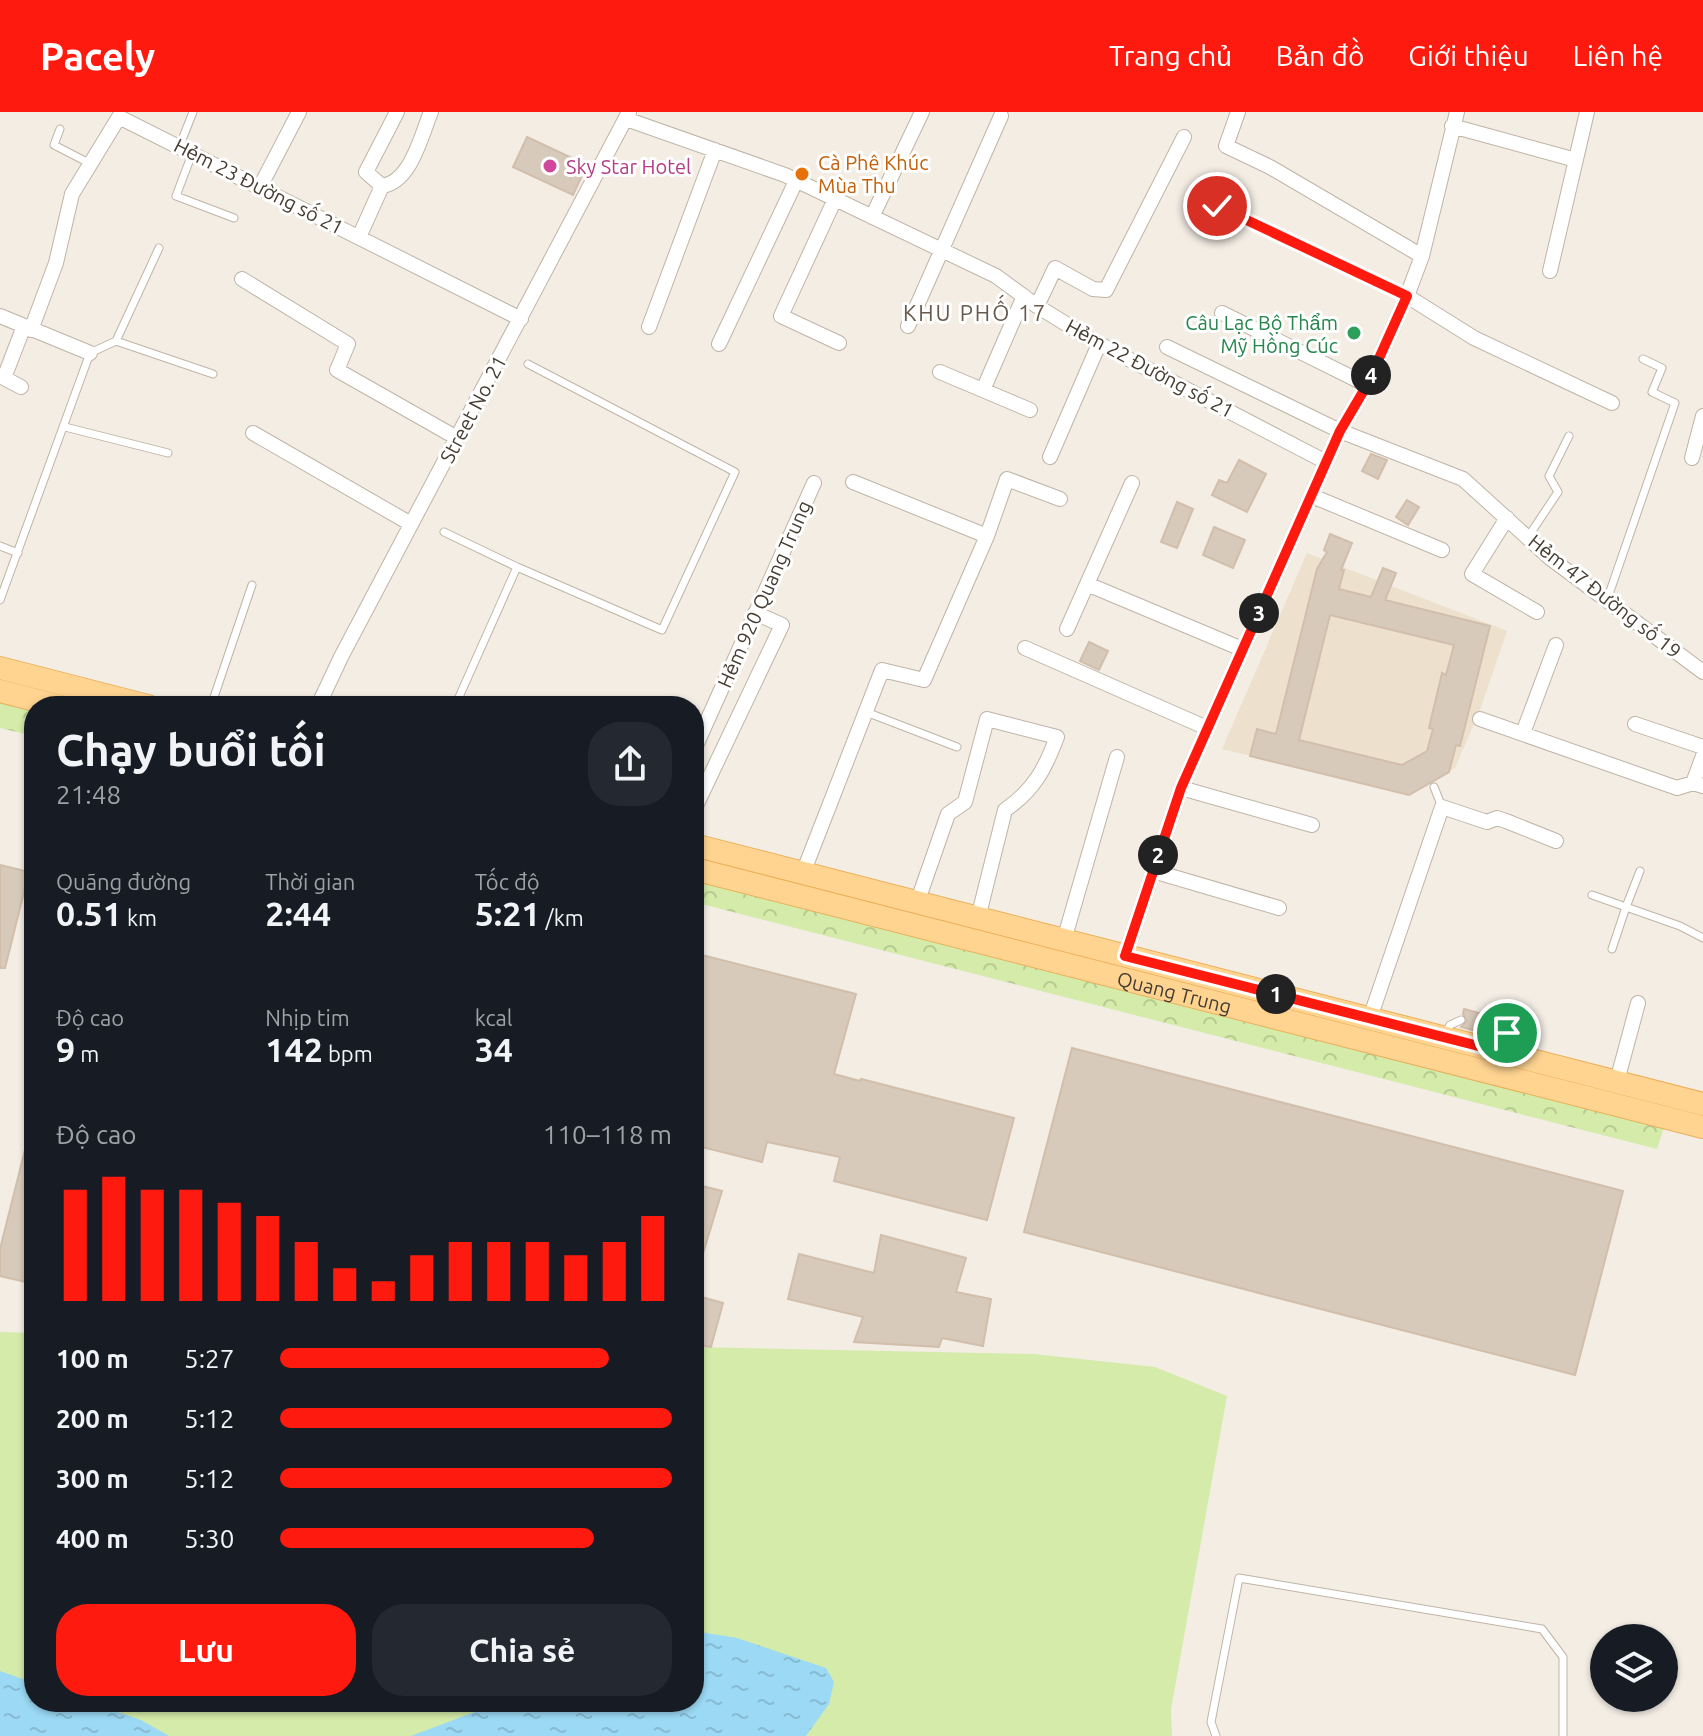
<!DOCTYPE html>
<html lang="vi">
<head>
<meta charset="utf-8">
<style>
  :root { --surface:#171b24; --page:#242831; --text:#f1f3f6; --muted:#9ea1a6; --accent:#ff1a0f }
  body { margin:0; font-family:Ubuntu,sans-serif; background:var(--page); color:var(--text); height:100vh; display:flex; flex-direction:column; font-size:30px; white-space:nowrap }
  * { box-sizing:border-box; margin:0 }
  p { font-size:26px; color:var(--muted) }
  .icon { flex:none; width:44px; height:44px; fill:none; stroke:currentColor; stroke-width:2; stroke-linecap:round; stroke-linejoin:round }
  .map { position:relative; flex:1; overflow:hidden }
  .details { position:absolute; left:24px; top:584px; width:680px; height:1016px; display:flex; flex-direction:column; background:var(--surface); border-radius:32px; box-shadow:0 2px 6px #0004 }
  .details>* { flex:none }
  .buttons { position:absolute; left:1590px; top:1512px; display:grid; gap:16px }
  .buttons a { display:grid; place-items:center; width:88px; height:88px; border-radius:50%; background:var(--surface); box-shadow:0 2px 6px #0004; font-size:40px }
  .pin { position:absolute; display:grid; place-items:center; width:68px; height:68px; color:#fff; margin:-34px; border:4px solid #fff; border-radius:50%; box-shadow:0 2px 8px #0007 }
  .km { position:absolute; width:40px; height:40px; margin:-20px; border-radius:50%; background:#222; color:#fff; font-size:22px; line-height:40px; text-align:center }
  .round { display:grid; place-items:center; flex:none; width:84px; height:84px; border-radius:32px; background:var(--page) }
  .summary { display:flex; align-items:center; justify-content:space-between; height:136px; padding:0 32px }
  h1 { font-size:44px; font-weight:700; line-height:60px }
  .figures { display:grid; grid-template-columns:repeat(3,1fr); gap:12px; height:136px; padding:8px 32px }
  .figures div { display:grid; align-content:center }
  .figures b { font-size:34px; font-weight:700 }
  .figures small { font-size:22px; font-weight:400 }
  .figures p { font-size:22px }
  .chart { height:224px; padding:16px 32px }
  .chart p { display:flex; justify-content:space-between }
  .chart svg { width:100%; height:144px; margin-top:8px; stroke:var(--accent); stroke-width:6 }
  .cta { display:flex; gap:16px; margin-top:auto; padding:16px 32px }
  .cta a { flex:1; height:92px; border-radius:32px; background:var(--accent); color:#fff; font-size:32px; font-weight:700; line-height:92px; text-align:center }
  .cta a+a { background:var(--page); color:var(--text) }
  ul { padding:0 32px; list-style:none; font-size:26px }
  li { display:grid; grid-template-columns:128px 96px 1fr; align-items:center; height:60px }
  li i { height:20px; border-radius:10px; background:var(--accent) }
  header { display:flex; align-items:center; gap:48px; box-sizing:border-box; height:112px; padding:0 40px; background:var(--accent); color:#fff }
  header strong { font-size:38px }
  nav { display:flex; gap:44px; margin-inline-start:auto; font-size:28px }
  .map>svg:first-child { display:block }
  .education { fill:#ede1cd }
  .green { fill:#d4eba9 }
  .park { fill:url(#park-crowns) }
  .water { fill:url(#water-ripples) }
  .building { fill:#d8cabb; stroke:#d1beab; stroke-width:2; fill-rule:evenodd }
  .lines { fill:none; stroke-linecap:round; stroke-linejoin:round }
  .lane-casing { stroke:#bfb4a6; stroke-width:9 }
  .street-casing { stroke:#bfb4a6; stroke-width:16 }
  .primary-casing { stroke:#ebb05a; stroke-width:24 }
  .lane { stroke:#fff; stroke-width:7 }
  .street { stroke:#fff; stroke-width:14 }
  .primary { stroke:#ffd491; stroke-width:22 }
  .route-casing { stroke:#fff; stroke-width:16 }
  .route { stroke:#ff1a0f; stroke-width:10 }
  .hotel-dot { fill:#d1479c; stroke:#fff; stroke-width:3 }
  .food-dot { fill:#e8710a; stroke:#fff; stroke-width:3 }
  .leisure-dot { fill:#2e9e5b; stroke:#fff; stroke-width:3 }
  .labels { text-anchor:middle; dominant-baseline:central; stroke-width:6; stroke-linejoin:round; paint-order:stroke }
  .food-label { font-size:20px; fill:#c56008; stroke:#fff; text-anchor:start }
  .hotel-label { font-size:20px; fill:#b23c85; stroke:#fff; text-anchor:start }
  .street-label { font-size:20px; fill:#463d33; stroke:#fff }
  .leisure-label { font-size:20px; fill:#27864d; stroke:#fff; text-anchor:end }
  .neighbourhood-label { font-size:22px; letter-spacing:2px; fill:#69594a; stroke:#fff }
</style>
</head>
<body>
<header>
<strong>Pacely</strong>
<nav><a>Trang chủ</a><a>Bản đồ</a><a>Giới thiệu</a><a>Liên hệ</a></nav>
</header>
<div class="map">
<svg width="1703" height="1624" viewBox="0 0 1703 1624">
  <defs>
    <pattern id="park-crowns" width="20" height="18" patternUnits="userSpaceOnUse" patternTransform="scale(2)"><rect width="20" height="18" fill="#d4eba9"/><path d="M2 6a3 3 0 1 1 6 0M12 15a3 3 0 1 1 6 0" fill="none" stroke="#b7ca92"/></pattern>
    <pattern id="water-ripples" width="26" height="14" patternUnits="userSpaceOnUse" patternTransform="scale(2)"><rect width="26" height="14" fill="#9bd9f5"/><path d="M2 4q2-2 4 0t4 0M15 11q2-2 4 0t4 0" fill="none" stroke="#87bbd2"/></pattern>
  </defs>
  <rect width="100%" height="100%" fill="#f3ede4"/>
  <path class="education" d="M1307 441 1507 519 1480 598 1455 656 1409 683 1222 637Z"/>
  <path class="green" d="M0 1220 34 1221V1590H694V1235L1034 1242 1155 1255 1227 1284 1171 1597 1172 1624H0Z"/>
  <path class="park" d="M0 590 34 599V624L0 616Z
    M694 767 1664 1015 1657 1037 694 790Z"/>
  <path class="water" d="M694 1519 737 1526 826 1556 834 1570 829 1592 806 1624H411L501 1590H694Z
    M0 1559 34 1571V1590H89L141 1608 169 1624H0Z"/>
  <path class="building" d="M527 25 587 53 573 83 513 55Z
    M1371 342 1387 348 1378 367 1362 359Z
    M1239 348 1266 362 1247 400 1212 383 1219 368 1227 371Z
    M1407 388 1419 395 1408 413 1396 405Z
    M1177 390 1193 397 1177 436 1161 430Z
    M1214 415 1245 428 1233 456 1203 443Z
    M1330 422 1352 431 1341 458H1344L1339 477 1371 485 1383 456 1396 461 1385 488 1490 514 1460 634 1456 633 1449 660 1409 683 1250 644 1257 617 1276 622 1317 457 1327 440 1324 438ZM1330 503 1454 533 1446 563 1442 561 1429 616 1433 617 1427 639 1402 653 1299 628Z
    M1089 530 1108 539 1099 558 1080 549Z
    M0 753 29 760 5 856H0Z
    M694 841 856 882 834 962 860 969 861 967 1014 1006 987 1108 834 1069 840 1045 767 1030 762 1050 694 1033Z
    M1464 897 1505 908 1504 912 1498 913 1496 917 1500 925 1461 915 1467 909 1463 902Z
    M1072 936 1623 1079 1575 1263 1024 1120Z
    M29 1022H34V1172L0 1164V1137Z
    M694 1072 722 1079 697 1161 694 1160Z
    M881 1123 966 1146 956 1180 991 1187 983 1234 942 1226 939 1235 854 1230 863 1205 788 1187 799 1142 874 1161Z
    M694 1183 723 1191 711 1235 694 1232Z"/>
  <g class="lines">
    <defs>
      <path id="lane" d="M60 17 54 33 89 51
        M180 33 193 0
        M192 42 176 84 234 106
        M1217 94 1407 183
        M116 229 213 262
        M65 315 168 341
        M444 420 517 455 662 518 735 360 528 252
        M1528 425 1558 380 1549 364 1569 324
        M0 434 18 441
        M0 488 90 241 116 229 159 136
        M1607 488 1675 291 1652 280 1662 256 1643 247
        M211 594 252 473
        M455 594 517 455
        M866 600 957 635
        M1434 675 1442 695
        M1592 783 1626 795 1640 759
        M1612 837 1626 795 1680 814 1703 826
        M1502 918 1507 921 1510 940
        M1445 922 1450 913 1461 908
        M1216 1624 1211 1610 1239 1466 1542 1517 1563 1545V1624"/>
      <path id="street" d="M1238 0 1226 34 1270 55 1422 144
        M626 7 785 63 996 164 1037 194 1092 228 1326 350
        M1452 14 1576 48
        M382 74 366 60 397 0
        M260 75 299 0
        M835 87 781 204 839 231
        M872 105 922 0
        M359 125 382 74C411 70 421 24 431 0
        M1550 159 1587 0
        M242 167 348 232 337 258 457 326
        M1407 184 1474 226 1612 291
        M1037 194 1055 156 1093 177 1106 178 1184 25
        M1222 201 1367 273
        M0 204 90 241
        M908 214 1001 4
        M649 215 715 38
        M31 218 56 151 72 82 119 5 521 207
        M719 232 796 69
        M1167 235 1340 319 1463 367 1550 446 1703 560
        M940 260 1030 298
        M21 275 4 266 24 214
        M983 278 1024 184
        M253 321 411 412
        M1050 345 1099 232
        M1692 346 1703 304
        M853 370 987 424
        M1312 384 1442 438
        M1507 406 1472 462 1537 500
        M1087 472 1242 537
        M1067 517 1132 371
        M1025 536 1207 616
        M318 594 341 545 629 0
        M1480 607 1677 676 1693 671 1703 674
        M1635 612 1703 635
        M1523 621 1556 533
        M694 638 814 371
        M1693 671 1703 644
        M1181 676 1312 713
        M694 698 782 513 755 501
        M1153 759 1279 796
        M803 761 882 558 924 568 987 424 1007 367 1060 387
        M917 791 948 702 965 690 987 607 1057 625C1045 657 1034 678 1005 698L978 806
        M1064 828 1117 645
        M1125 844 1181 676 1340 319 1367 273 1407 184 1422 144 1457 0
        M1370 906 1442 695 1487 710 1497 706 1506 709 1556 729
        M1617 969 1638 891"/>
      <g id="primary">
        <path d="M0 556 148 594"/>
        <path d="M0 579 58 594"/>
        <path d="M694 733 1703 992"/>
        <path id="s1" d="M694 757 1703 1015"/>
      </g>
    </defs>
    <use href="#lane" class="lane-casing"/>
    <use href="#street" class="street-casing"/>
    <use href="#primary" class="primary-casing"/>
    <use href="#lane" class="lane"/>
    <use href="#street" class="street"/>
    <use href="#primary" class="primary"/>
  </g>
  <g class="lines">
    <defs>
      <path id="route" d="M1217 94 1407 184 1367 273 1340 319 1181 676 1125 844 1510 942 1507 921"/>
    </defs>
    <use href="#route" class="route-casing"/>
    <use href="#route" class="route"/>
  </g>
  <circle class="hotel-dot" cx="550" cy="54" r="8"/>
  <circle class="food-dot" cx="802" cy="62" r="8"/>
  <circle class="leisure-dot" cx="1354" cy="221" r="8"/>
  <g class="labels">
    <g class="food-label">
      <text x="818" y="50">Cà Phê Khúc<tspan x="818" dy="23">Mùa Thu</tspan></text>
    </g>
    <g class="hotel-label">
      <text x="566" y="54">Sky Star Hotel</text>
    </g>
    <g class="street-label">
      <text transform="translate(259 74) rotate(27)">Hẻm 23 Đường số 21</text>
      <text transform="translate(1150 256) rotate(28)">Hẻm 22 Đường số 21</text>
      <text transform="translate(473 297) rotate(-62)">Street No. 21</text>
      <text transform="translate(764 482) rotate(-66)">Hẻm 920 Quang Trung</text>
      <text transform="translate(1605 484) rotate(38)">Hẻm 47 Đường số 19</text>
      <text stroke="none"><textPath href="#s1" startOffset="496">Quang Trung</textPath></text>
    </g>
    <g class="leisure-label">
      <text x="1338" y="210">Câu Lạc Bộ Thẩm<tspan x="1338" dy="23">Mỹ Hồng Cúc</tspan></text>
    </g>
    <g class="neighbourhood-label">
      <text x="975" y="200">KHU PHỐ 17</text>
    </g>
  </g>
</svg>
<div class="buttons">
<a><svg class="icon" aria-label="layers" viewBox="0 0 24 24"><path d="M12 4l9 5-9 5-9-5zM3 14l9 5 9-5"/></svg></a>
</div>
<div class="pin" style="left:1507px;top:921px;background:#1e9e55"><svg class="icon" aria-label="arrive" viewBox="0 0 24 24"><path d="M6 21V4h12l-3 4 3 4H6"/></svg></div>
<div class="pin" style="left:1217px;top:94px;background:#d93025"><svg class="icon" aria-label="check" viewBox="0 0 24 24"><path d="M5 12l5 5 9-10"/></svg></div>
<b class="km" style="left:1276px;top:882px">1</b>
<b class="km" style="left:1158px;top:743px">2</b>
<b class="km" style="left:1259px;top:501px">3</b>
<b class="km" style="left:1371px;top:263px">4</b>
<section class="details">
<div class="summary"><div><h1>Chạy buổi tối</h1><p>21:48</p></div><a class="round"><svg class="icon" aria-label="share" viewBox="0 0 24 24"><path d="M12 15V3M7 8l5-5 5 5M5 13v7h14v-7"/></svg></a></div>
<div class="figures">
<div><p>Quãng đường</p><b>0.51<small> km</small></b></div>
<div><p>Thời gian</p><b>2:44</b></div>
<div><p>Tốc độ</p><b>5:21<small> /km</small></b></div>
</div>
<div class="figures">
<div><p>Độ cao</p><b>9<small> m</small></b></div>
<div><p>Nhịp tim</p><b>142<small> bpm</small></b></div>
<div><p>kcal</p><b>34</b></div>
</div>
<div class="chart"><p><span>Độ cao</span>110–118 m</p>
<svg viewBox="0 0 160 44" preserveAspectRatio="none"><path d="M5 44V10M15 44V6M25 44V10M35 44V10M45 44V14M55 44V18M65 44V26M75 44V34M85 44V38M95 44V30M105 44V26M115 44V26M125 44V26M135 44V30M145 44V26M155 44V18"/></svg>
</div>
<ul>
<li><b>100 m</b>5:27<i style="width:84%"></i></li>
<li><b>200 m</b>5:12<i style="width:100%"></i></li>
<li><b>300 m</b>5:12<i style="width:100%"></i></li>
<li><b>400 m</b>5:30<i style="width:80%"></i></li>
</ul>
<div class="cta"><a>Lưu</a><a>Chia sẻ</a></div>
</section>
</div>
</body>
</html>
